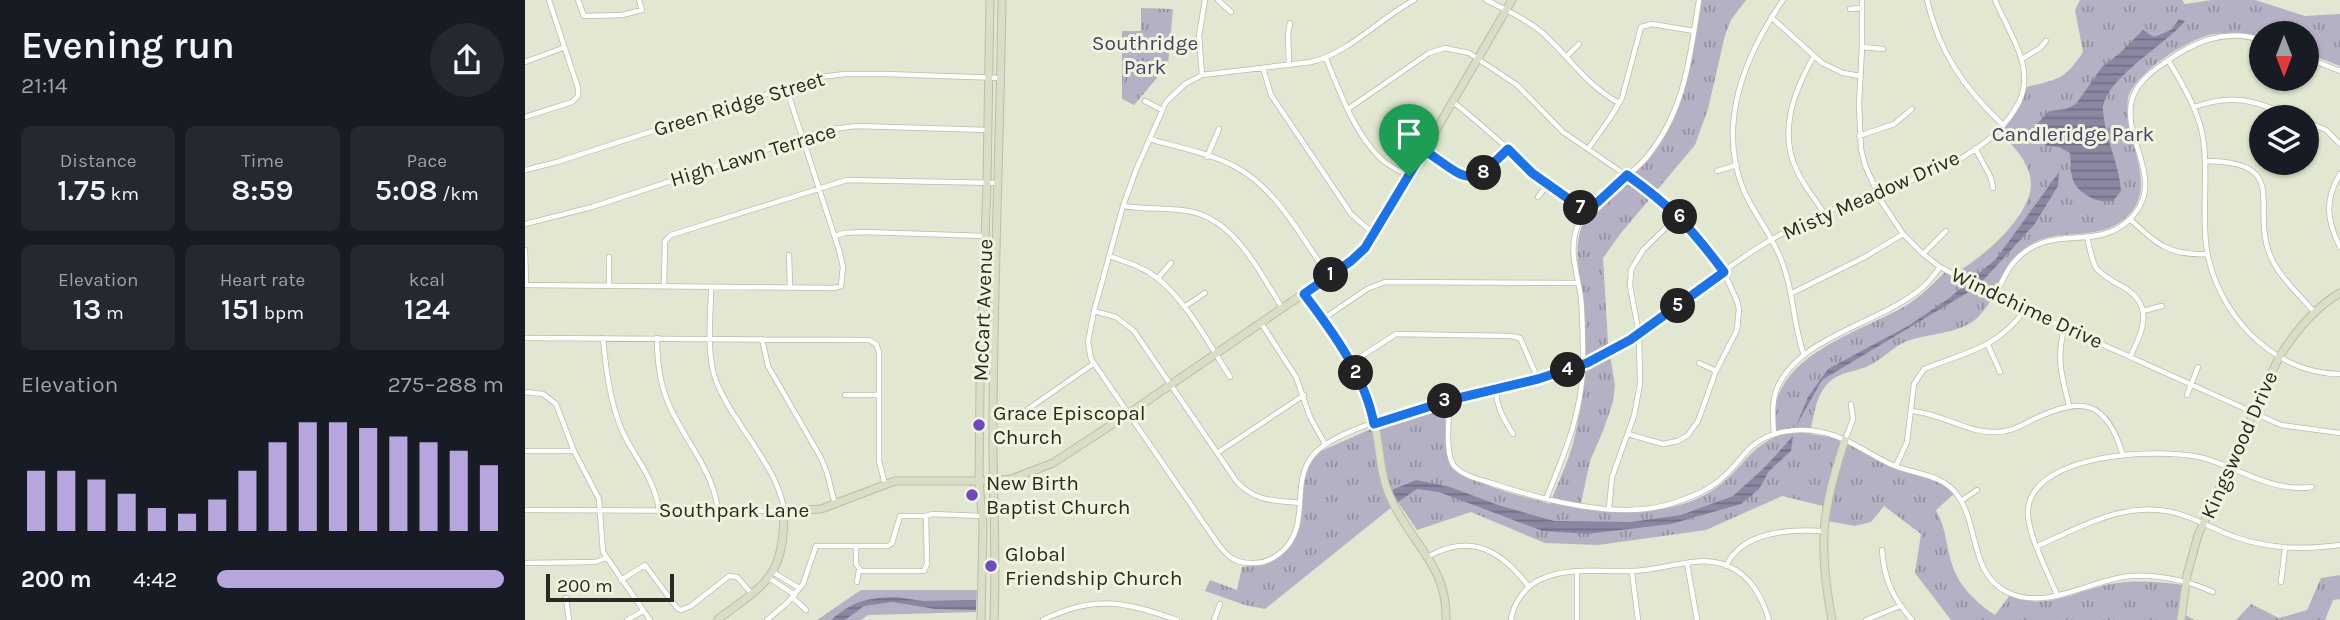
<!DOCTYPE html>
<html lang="en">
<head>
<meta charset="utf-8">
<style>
  :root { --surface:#171b24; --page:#242831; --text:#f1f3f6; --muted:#9ea1a6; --accent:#b7a6de }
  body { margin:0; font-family:Karla,sans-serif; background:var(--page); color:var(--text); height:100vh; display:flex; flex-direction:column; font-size:26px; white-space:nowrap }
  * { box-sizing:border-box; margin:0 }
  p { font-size:23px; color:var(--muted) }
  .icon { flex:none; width:38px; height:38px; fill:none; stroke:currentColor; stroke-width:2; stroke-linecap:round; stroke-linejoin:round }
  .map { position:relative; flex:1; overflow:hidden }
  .drawer { display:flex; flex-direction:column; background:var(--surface); width:525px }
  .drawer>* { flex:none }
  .needle { width:46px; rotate:180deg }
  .tools { position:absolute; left:1724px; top:21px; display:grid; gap:14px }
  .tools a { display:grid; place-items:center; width:70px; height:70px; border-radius:50%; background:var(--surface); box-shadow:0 2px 5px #0004; font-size:35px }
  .scale { position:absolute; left:21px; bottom:18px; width:128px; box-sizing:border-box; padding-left:7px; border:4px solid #292b23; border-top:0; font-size:19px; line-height:24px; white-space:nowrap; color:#292b23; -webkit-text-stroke:5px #eff4dd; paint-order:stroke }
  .pin { position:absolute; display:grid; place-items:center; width:60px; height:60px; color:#fff; margin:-72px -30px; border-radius:50% 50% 50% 0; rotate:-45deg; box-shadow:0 0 7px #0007 }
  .pin .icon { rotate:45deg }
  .km { position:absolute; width:35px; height:35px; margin:-18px; border-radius:50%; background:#222; color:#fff; font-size:19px; line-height:35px; text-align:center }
  .round { display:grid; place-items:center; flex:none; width:74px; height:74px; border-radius:37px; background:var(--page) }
  .headline { display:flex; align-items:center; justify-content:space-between; height:119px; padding:0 21px }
  h1 { font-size:38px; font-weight:600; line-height:52px }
  .stats { display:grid; grid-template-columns:repeat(3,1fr); gap:10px; height:119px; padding:7px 21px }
  .stats div { display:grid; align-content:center; border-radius:10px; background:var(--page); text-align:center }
  .stats b { font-size:30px; font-weight:600 }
  .stats small { font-size:19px; font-weight:400 }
  .stats p { font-size:19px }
  .chart { height:196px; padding:14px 21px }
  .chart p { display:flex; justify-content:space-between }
  .chart svg { width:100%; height:126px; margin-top:7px; stroke:var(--accent); stroke-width:6 }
  ul { padding:0 21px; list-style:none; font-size:23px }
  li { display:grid; grid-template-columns:112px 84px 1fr; align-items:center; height:52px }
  li i { height:18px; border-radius:9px; background:var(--accent) }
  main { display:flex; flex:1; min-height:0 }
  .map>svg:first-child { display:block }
  .grass { fill:#b5b1c4 }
  .park { fill:url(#park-tufts) }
  .water { fill:url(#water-rules) }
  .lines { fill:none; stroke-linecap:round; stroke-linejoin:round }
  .street-casing { stroke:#b8bea8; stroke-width:6 }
  .secondary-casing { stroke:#b8bea8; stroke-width:9 }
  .street { stroke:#fff; stroke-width:4.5 }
  .secondary { stroke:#dadec7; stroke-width:7 }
  .route-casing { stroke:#fff; stroke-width:14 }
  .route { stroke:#1a73e8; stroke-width:9 }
  .poi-dot { fill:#7048c1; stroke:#eff4dd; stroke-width:2.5 }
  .labels { text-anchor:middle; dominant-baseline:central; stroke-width:6; stroke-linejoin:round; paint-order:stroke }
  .park-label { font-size:21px; fill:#493f69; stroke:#eff4dd }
  .street-label { font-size:21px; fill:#292b23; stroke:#eff4dd }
  .poi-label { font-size:21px; fill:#292b23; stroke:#eff4dd; text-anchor:start }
</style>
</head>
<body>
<main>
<section class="drawer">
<div class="headline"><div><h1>Evening run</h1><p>21:14</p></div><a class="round"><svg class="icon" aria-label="share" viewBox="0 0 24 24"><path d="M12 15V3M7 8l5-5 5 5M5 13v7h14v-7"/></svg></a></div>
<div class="stats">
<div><p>Distance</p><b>1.75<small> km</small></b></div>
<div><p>Time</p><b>8:59</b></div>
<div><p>Pace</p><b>5:08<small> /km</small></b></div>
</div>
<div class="stats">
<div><p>Elevation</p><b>13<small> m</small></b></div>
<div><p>Heart rate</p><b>151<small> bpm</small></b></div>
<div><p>kcal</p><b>124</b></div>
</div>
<div class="chart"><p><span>Elevation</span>275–288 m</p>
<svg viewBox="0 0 160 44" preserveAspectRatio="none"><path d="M5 44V23M15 44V23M25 44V26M35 44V31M45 44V36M55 44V38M65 44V33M75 44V23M85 44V13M95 44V6M105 44V6M115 44V8M125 44V11M135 44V13M145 44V16M155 44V21"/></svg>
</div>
<ul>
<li><b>200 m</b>4:42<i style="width:100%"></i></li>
</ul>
</section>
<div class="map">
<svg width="1815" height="620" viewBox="0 0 1815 620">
  <defs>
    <pattern id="park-tufts" width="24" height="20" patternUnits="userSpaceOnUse" patternTransform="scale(1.75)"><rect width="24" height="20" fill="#b5b1c4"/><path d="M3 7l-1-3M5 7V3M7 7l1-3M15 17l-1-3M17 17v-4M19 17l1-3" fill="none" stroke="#93909f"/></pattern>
    <pattern id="water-rules" width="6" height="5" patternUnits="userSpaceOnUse" patternTransform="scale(1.75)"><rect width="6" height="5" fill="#8c86a2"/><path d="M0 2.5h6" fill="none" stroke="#726e84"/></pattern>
  </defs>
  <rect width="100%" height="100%" fill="#e1e7d0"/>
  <path class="grass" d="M336 590H452L451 612 343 615 336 620H292Z"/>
  <path class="park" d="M1177 0H1221L1206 20 1200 35 1183 109 1170 145 1096 233 1078 258 1083 342 1090 386 1088 402 1078 431 1065 461 1055 508C1106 512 1159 517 1201 480 1220 463 1225 449 1250 437 1250 422 1248 407 1254 394 1273 348 1341 329 1382 305 1396 296 1407 285 1419 273 1424 273 1430 273 1435 270 1460 256 1507 214 1506 183 1505 162 1488 146 1475 132L1495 107 1502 87C1533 79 1540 80 1558 52L1550 10 1555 0H1657L1660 4 1687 0H1730L1780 16 1815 14V66L1782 53V33H1736V37C1720 34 1705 32 1689 34 1664 38 1608 74 1603 99 1597 141 1641 192 1594 223 1569 239 1539 230 1512 241 1481 254 1475 297 1451 319 1433 334 1406 333 1385 340 1369 345 1360 358 1345 365 1336 370 1325 371 1315 375 1291 386 1290 411 1285 434L1311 438 1328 445 1368 467 1411 480 1430 493 1411 510C1422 529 1421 550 1429 570 1436 588 1454 605 1470 615L1485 595C1521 613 1555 588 1592 583 1614 580 1635 582 1658 585L1655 612 1669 620H1426L1390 573 1396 534 1359 506 1346 522 1330 526 1297 520 1298 506 1257 496 1181 530 1073 545 1020 543 946 512 892 530 873 502 740 609 720 605 680 591 685 580 712 590 717 567 739 565 763 549 774 529 779 476 784 464 796 451 857 424 914 406H918L920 410C921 423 919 442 923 454 933 484 997 495 1025 504 1033 482 1044 461 1049 439 1060 397 1061 354 1059 312 1058 286 1048 258 1055 232 1064 202 1105 183 1124 159 1162 114 1167 57 1177 0Z
    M616 8 648 9 643 65 609 105 597 99V31H616Z
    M1815 575V599L1808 600 1800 620H1711L1726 604 1754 618 1782 610 1796 578Z"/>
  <path class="water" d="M1654 19 1660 21C1643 43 1576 81 1578 111 1580 138 1594 163 1596 191L1588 201C1572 204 1551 193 1547 177 1545 169 1546 161 1545 153L1534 147 1522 146 1515 138 1510 126 1524 111 1541 109 1551 104 1577 67 1595 53 1618 30 1629 37 1646 30Z
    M1534 172 1533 186 1509 225 1452 287 1297 380 1271 426 1283 397 1303 369 1383 326 1423 299 1471 259Z
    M1268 436 1266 451 1244 471 1234 489 1216 504 1146 524 1062 534 1018 531 914 492 892 489 873 502 867 490 891 480 925 487 973 505 1029 521 1106 522 1156 515 1208 496 1240 467Z
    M371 597 398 601 451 600V610L410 609 367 602 339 606 320 620H306C329 601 340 598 371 597Z"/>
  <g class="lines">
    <defs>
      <path id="street" d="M53 0 59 16 97 15 117 10 114 0
        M693 0 706 12
        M889 0C854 19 824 53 786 62L677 75 660 84 641 102 611 170 598 206 569 311 563 342 566 359 693 544C703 557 711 564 729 563 739 563 746 560 754 554 789 527 763 483 789 454 811 429 892 409 925 400 970 387 1020 382 1063 363 1131 332 1184 275 1249 238 1276 223 1305 210 1334 199 1388 179 1465 160 1494 102 1511 67 1483 32 1470 0
        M961 0C979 9 998 17 1014 30 1042 53 1060 85 1094 103
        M1258 0C1220 55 1191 125 1219 191 1230 216 1248 236 1257 262 1269 292 1268 325 1279 355
        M1337 0V47L1334 104 1336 149 1340 165 1356 201 1378 234 1398 254 1415 267 1470 296 1756 425 1815 433
        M1402 0C1414 52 1439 88 1477 124
        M1325 9 1337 8
        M1246 17 1297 63 1318 73 1335 76
        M1337 47 1358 49
        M1289 56C1269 91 1253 132 1272 171 1279 186 1290 199 1299 213
        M1041 57 1054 44
        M801 58C814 91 832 140 861 163 868 168 876 172 884 176
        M1782 58 1815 71
        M1497 59 1515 48 1521 41
        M1643 60C1656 82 1671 106 1677 132 1684 169 1677 207 1681 244 1689 310 1746 374 1815 374
        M0 62 38 48
        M764 65 763 34 765 23
        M738 68 746 95 810 190 826 214 850 235
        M677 75 674 36 680 0
        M620 101 637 110
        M928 102C975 138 1011 179 1062 212
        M1669 107C1712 92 1730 102 1770 117
        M823 109 904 53 920 48 944 53 992 85 1038 132 1130 195 1146 208 1174 239 1199 272 1212 301 1214 309 1212 330 1191 371 1173 421 1163 435 1153 441 1138 444 1103 434
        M0 117 47 102 53 96V88L24 0
        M1782 122 1801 130 1815 144
        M1334 136 1369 124 1387 109
        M624 139C652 147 685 153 711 167 753 190 777 239 804 276
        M1450 148 1466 178 1468 188
        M1063 149 1085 118 1097 98 1116 27 1127 24 1169 31
        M899 150C943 180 943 189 983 150
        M682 157 694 129
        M1681 161C1767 162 1725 205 1745 255 1754 277 1774 294 1789 312
        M0 170 32 162 295 77 320 74H359L476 78
        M1192 171 1212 165
        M1815 174C1799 200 1802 221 1815 247
        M1013 197 1023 184
        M598 206C621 210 645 207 668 212 711 222 736 274 757 308
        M1605 219C1631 244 1645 256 1683 254
        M0 224 67 207 301 130 331 126 463 130
        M310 236 319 233 339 232 460 236
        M1562 237C1565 247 1566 261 1572 269 1579 277 1591 283 1600 288 1630 307 1617 332 1605 357
        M0 250 1 285
        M1398 254 1421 231
        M264 255 265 287
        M584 256C598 261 612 265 625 273 658 294 684 344 705 377
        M84 257V285
        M633 278 646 263
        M0 285 309 288 316 286 318 267 314 250 261 87
        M139 286 140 241 146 235 322 180 473 183
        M1267 293 1338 258 1378 234
        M1470 296C1476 284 1480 273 1488 263 1523 221 1569 253 1604 220 1643 182 1599 144 1606 104 1609 86 1623 74 1638 64 1668 42 1699 28 1736 40
        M659 307 680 293
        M569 311 591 317 609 331 712 482C731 502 749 500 775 503
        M1618 311 1637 306
        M798 319 842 289 860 282 1053 283
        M736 323 771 377 785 417 800 444
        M1540 326C1531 357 1536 374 1544 405
        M0 338 344 340 351 344 354 352V461L360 484
        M78 338C81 370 85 403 98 433 111 459 130 480 134 510
        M132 338C132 361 135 386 145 407 161 442 189 472 193 511
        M237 339 243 366 296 458 302 473 310 504
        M1463 345 1475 372
        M826 363 871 334 986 336 995 338 1013 379
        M1174 363 1191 371
        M971 389C971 406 979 420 988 434
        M0 392 18 394 31 404 49 451 74 499 78 552 125 620
        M320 395H353
        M1662 395 1673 367
        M925 400C924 415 919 456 930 467 940 477 957 480 969 484 1018 500 1095 520 1145 504 1164 498 1183 491 1197 478 1208 469 1216 457 1226 447 1244 431 1273 427 1296 432 1322 437 1340 452 1363 463 1386 475 1417 472 1433 496 1454 526 1445 574 1482 592 1522 612 1566 579 1606 576 1633 574 1664 581 1688 592
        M503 409 568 364
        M1386 411C1415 413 1440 432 1469 432 1484 433 1497 425 1509 419 1558 396 1581 400 1598 455
        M1249 434C1248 418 1246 402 1253 386 1277 335 1357 323 1398 287 1404 282 1410 274 1415 267
        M1320 440 1328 419 1326 404
        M0 451H49
        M692 453 779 395
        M1371 466 1382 442 1389 384 1399 369C1441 352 1474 348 1501 308
        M1021 499C1039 455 1058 411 1058 362 1058 341 1058 319 1056 298 1053 275 1044 254 1051 230 1061 198 1100 183 1121 158 1160 111 1165 58 1174 0
        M1436 501 1452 490
        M1084 508 1087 477 1109 416 1115 384 1114 334 1105 286 1106 270 1118 250 1153 216
        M0 510 259 511C255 468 205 421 190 378 181 350 186 316 186 287
        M331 546V564L336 571H399L402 564 401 516
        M1513 546C1544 532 1579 513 1613 510 1653 506 1675 524 1710 537 1745 549 1778 550 1815 545
        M1357 550C1359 580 1368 598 1387 620
        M904 556C947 533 977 551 1004 587
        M0 563 70 562 81 558
        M1162 563 1172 620
        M1201 566C1217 531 1264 529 1298 531
        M248 572 274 588
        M1107 572 1113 620
        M244 578 270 595
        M96 580 120 565 152 608 156 610 166 606 204 576 212 577 227 594
        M332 582 334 570
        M1756 582 1760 548
        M1532 595C1523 572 1501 532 1503 509 1509 453 1632 448 1674 457 1712 466 1746 493 1787 487
        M267 597 281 610
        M41 598 44 620
        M102 620 118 611
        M242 620 262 603 278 584 291 546H363L367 543 375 516H401L407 514 457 516
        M518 620C570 594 600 602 652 620
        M689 620 695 604
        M986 620C988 605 998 589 1012 581 1041 566 1076 572 1107 571 1139 571 1172 553 1203 566 1226 576 1237 597 1244 620
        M1052 620V572
        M1341 620 1375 606"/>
      <path id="secondary" d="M779 294C806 330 835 370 847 413 856 442 853 474 867 501 887 544 923 567 921 620
        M192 620C241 583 259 578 259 511L296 509 370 481H467L486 479 510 470 528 463 603 414 826 261 840 248 850 235 987 0
        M456 620 458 525 454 481 455 387 462 182 465 0
        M469 620C472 551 467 482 468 413 469 276 475 138 477 0
        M1307 620C1293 545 1296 512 1320 440
        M1656 620 1662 575 1673 535 1754 357C1770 332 1789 308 1815 293"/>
    </defs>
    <use href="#street" class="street-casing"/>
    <use href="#secondary" class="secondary-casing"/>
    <use href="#street" class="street"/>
    <use href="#secondary" class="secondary"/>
  </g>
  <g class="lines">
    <defs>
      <path id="route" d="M983 149 1007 173 1062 212 1102 175C1146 206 1167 229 1199 272L1105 340 1062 363 1013 379 925 400 849 424C840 376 808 332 779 294L826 261 840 248 899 150C944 180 942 190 983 149Z"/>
    </defs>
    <use href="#route" class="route-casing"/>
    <use href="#route" class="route"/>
  </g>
  <g class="poi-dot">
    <circle cx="454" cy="425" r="7"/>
    <circle cx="447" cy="495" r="7"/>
    <circle cx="466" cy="566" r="7"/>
  </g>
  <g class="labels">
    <g class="park-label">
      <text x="620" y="43">Southridge<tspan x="620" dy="24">Park</tspan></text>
      <text x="1548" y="134">Candleridge Park</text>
    </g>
    <g class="street-label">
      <text transform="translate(214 104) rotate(-17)">Green Ridge Street</text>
      <text transform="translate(228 155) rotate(-17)">High Lawn Terrace</text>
      <text transform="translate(1346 195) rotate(-24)">Misty Meadow Drive</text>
      <text transform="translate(1502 308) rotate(25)">Windchime Drive</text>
      <text transform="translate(458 310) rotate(-88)">McCart Avenue</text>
      <text transform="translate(1714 445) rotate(-66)">Kingswood Drive</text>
      <text x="209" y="510">Southpark Lane</text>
    </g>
    <g class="poi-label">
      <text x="468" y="413">Grace Episcopal<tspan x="468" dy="24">Church</tspan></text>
      <text x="461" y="483">New Birth<tspan x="461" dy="24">Baptist Church</tspan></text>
      <text x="480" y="554">Global<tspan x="480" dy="24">Friendship Church</tspan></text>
    </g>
  </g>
</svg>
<div class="tools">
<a><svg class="needle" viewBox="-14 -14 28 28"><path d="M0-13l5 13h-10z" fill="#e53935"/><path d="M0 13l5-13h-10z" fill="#9ea1a6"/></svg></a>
<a><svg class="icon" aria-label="layers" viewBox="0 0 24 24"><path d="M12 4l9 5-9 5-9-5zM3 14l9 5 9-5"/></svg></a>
</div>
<div class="scale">200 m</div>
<div class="pin" style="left:884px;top:176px;background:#1e9e55"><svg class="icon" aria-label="arrive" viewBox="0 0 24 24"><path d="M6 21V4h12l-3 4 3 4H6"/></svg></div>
<b class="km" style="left:806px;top:275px">1</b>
<b class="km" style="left:831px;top:373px">2</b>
<b class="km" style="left:920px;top:401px">3</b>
<b class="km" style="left:1043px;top:370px">4</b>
<b class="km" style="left:1153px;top:306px">5</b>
<b class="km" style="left:1155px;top:217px">6</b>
<b class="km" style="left:1056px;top:208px">7</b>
<b class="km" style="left:959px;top:173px">8</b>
</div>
</main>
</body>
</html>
